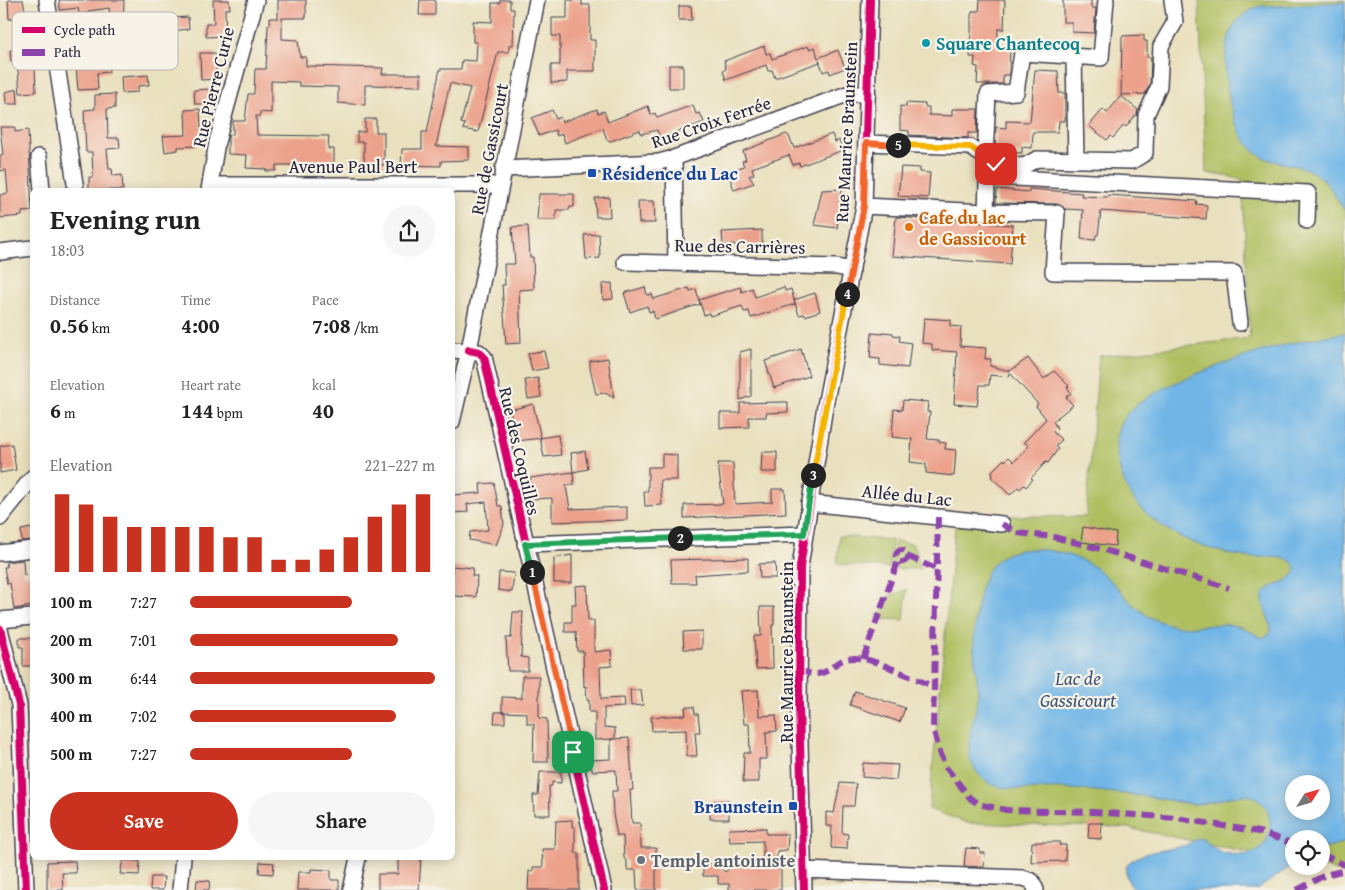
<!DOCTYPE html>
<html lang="en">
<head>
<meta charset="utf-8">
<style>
  :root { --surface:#fff; --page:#f6f6f6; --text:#222; --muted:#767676; --accent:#c8321e }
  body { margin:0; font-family:"Gentium Book Plus",serif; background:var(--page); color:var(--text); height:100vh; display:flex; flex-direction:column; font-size:19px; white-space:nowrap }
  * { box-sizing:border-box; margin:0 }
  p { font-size:16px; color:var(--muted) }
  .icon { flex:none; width:28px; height:28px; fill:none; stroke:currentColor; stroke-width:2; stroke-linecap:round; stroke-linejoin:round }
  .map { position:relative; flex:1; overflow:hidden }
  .details { position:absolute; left:30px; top:188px; width:425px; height:672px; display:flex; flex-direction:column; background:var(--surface); border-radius:8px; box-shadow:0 2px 12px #0003 }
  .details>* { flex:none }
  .needle { width:32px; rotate:53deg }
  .fabs { position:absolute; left:1285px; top:775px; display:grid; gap:10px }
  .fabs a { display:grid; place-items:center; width:45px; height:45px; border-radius:50%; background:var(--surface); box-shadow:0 2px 12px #0003; font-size:25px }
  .pin { position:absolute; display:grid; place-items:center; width:42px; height:42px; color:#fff; margin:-21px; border-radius:10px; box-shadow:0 2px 8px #0006 }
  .km { position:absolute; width:25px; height:25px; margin:-12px; border-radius:50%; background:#222; color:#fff; font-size:14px; line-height:25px; text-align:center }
  .round { display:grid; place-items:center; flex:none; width:52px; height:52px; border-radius:26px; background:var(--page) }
  .head { display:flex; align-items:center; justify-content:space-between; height:85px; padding:0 20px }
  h1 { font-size:28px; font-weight:700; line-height:38px }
  .figures { display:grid; grid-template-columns:repeat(3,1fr); gap:8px; height:85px; padding:5px 20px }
  .figures div { display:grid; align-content:center }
  .figures b { font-size:21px; font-weight:700 }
  .figures small { font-size:14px; font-weight:400 }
  .figures p { font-size:14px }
  .chart { height:140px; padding:10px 20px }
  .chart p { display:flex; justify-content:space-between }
  .chart svg { width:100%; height:90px; margin-top:5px; stroke:var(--accent); stroke-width:6 }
  .button { display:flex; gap:10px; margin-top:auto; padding:10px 20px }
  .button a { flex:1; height:58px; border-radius:30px; background:var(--accent); color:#fff; font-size:20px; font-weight:700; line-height:58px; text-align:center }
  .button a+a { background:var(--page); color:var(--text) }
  ul { padding:0 20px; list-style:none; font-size:16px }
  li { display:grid; grid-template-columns:80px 60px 1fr; align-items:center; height:38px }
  li i { height:12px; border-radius:6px; background:var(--accent) }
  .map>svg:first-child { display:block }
  .green { fill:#afbf61; stroke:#68704e; fill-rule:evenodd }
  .water { fill:#6fb5e6; stroke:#486c90; fill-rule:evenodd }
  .building { fill:#eca18b }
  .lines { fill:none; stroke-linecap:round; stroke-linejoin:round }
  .minor-casing { stroke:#403e4e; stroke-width:18 }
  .minor { stroke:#fff; stroke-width:15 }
  .quiet { stroke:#8e44ad; stroke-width:6; stroke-dasharray:12 6; stroke-linecap:butt }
  .cycleway-casing { stroke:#f7f3e8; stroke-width:11 }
  .cycleway { stroke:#d6006c; stroke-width:8 }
  .split-1-casing { stroke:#fff; stroke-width:10 }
  .split-2-casing { stroke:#fff; stroke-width:10 }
  .split-3-casing { stroke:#fff; stroke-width:10 }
  .split-4-casing { stroke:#fff; stroke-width:10 }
  .split-5-casing { stroke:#fff; stroke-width:10 }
  .split-6-casing { stroke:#fff; stroke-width:10 }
  .split-1 { stroke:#f0652b; stroke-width:6 }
  .split-2 { stroke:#22a559; stroke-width:6 }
  .split-3 { stroke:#22a559; stroke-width:6 }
  .split-4 { stroke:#f5b400; stroke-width:6 }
  .split-5 { stroke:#f0652b; stroke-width:6 }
  .split-6 { stroke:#f5b400; stroke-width:6 }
  .culture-dot { fill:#0f9aa8; stroke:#f7f3e8; stroke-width:2 }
  .transit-dot { fill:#1a4fb4; stroke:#f7f3e8; stroke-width:2 }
  .food-dot { fill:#e8710a; stroke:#f7f3e8; stroke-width:2 }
  .worship-dot { fill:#6b7280; stroke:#f7f3e8; stroke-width:2 }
  .labels { text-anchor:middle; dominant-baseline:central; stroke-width:4.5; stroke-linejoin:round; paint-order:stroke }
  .culture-label { font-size:18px; font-weight:bold; fill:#0d838f; stroke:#f7f3e8; text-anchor:start }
  .street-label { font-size:18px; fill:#22223b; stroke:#f7f3e8 }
  .transit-label { font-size:18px; font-weight:bold; fill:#164399; stroke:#f7f3e8; text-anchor:start }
  .food-label { font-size:18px; font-weight:bold; fill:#c56008; stroke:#f7f3e8; text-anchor:start }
  .worship-label { font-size:18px; font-weight:bold; fill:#5b616d; stroke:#f7f3e8; text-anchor:start }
  .water-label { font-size:19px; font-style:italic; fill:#3d5577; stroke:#f7f3e8 }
  .key { fill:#f7f3e8; stroke:#b7b4b4; stroke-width:1 }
  .key-label { font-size:14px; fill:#22223b }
</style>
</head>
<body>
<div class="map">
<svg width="1345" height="890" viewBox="0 0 1345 890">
  <rect width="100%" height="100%" fill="#f7f3e8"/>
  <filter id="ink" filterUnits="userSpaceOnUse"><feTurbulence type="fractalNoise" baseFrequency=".02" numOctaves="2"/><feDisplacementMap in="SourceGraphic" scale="10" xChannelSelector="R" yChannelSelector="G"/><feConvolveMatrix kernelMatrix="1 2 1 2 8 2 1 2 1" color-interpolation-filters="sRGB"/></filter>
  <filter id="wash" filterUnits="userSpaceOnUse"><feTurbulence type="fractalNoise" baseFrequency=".0096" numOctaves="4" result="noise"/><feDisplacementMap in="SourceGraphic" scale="20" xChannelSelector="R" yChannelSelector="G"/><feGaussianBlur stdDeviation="1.12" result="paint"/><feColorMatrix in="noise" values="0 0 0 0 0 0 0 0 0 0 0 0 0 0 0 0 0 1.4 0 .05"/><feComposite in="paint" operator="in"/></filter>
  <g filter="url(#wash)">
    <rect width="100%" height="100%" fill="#e9e0bd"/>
    <path class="green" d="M1199 0H1345V874L1319 866H1321V839H1294V861L1128 828 967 823 929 809 956 515 1086 517 1099 356 1250 338 1242 179 1206 173ZM1294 784H1321V811H1294Z
      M839 536 892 540 890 568 837 564Z
      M895 541 912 544 916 550 920 569H892Z
      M907 589 904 620 879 619 887 597Z"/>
    <path class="water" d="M1345 2V211C1336 199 1330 183 1317 175 1298 161 1272 167 1254 151 1229 129 1217 59 1232 29 1236 20 1248 10 1257 7 1264 5 1273 6 1280 6 1302 4 1323 3 1345 2Z
      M1345 333V842L1321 849V839H1294V864L1257 890H1134C1104 851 1165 852 1186 845 1191 843 1194 839 1200 838 1208 841 1211 847 1219 851 1245 861 1272 852 1270 821 1269 811 1263 799 1252 796 1234 791 1216 804 1197 804 1183 804 1170 800 1156 798 1128 794 1100 791 1072 789 1049 787 1015 793 993 785 985 781 977 774 973 766 962 743 977 717 978 693 978 679 975 666 974 651 973 631 978 581 991 566 1013 538 1065 550 1091 565 1117 580 1129 610 1158 621 1188 633 1211 621 1237 626 1246 628 1254 634 1262 638L1271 633C1272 620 1261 609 1263 594 1272 582 1288 585 1296 571 1295 566 1293 562 1288 560 1276 555 1259 558 1246 557 1194 549 1130 522 1119 465 1115 447 1114 433 1124 418 1138 398 1180 380 1202 372 1248 354 1296 340 1345 333ZM1294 784H1321V811H1294Z"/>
    <g id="blocks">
      <path class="building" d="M8 0H23L29 31H32L37 66 35 67 36 92 20 93 17 60 11 61 10 50H22L18 18 9 19Z
        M59 0H124L123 26 139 24 141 48 127 50 126 43 120 44 119 34H113L109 8 89 11V13L79 14 78 8 60 10Z
        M213 0H229L230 9H225L226 36 206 37V24H214Z
        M278 0H306V18H282V39L298 40 300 57H306V66L383 68 382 74H421V86L365 85V105L338 103V87L299 86V82L271 81V113L260 112V116H256L257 135 329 136 328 149H334V165H276V171H266V169L246 168 247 155 228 154V136L233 134V121H245L248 94H254L255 69H266L268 25H270V18H278Z
        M420 0H435V15H419Z
        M500 0H510V9H514L513 45H509V52H498L478 132 463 129 465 124 461 123 470 88 450 83 436 146 469 147V160L441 161V166L401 165 402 149H422V132H427L440 69H461L462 60 476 61 477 42H473V21L492 22V3H500Z
        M567 0H582V5H590V40H595V71H567V82L551 83V65H560V36H552V18H567Z
        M980 0H1005L1004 29H998V47H1010L1009 75H1003V84H977L978 67 974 66 975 57H970L971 31V15L973 11H979Z
        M1063 0H1091V8H1096L1094 33 1072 32V22H1063Z
        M679 6H691L692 20H679Z
        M188 17 189 29 172 31 171 18Z
        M88 29 92 62H108L109 72 97 73 98 89 78 90 73 30Z
        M1144 35V41H1147V57H1151L1150 84 1145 94 1121 95 1122 36Z
        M764 46 766 54 770 53 772 59 808 46 809 49 815 47 818 58 838 50 845 68 830 74 829 70 823 72 819 60 820 62 775 78 772 70 768 71 766 65 726 80 723 71 726 69 724 61Z
        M200 53H215L217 79 201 80Z
        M669 65H683V88H669Z
        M1035 70 1058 71 1059 93H1065V121H1059L1058 132H1033L1032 148 1022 147V153L995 152 996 127 1006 128V121L1030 122Z
        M148 75 149 85 138 86V92L122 93 121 77Z
        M17 89 18 104H6L5 92Z
        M210 89V104H195L194 90Z
        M115 94V108L107 109 108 138H119L120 148 107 149 109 169H112L113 176 122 175 123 190H89V177H93L92 152H86L84 110 95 109V95Z
        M1121 96 1138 110 1137 114 1126 127 1124 125 1113 138 1111 136 1107 140 1089 126 1103 109 1107 113Z
        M906 103 925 104V107H929V115L952 116V109H978L977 133H968V138L909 135V131L900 130V106L906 107Z
        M693 105 696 114 700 113 704 122 660 138 657 130 641 134 640 130 611 141 607 140 603 128 565 143 562 134 557 136 555 130 539 136 532 118 552 110 556 119 560 117 562 122 597 109 598 113 604 111 608 122 648 106 651 115 655 113 657 118Z
        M200 109 202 144H196V146L178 147V150L165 152 163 136 186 135 185 110Z
        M365 119H376V132H384V165H364V142H357V132H365Z
        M0 127H15V132L28 130 32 211 22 212V216L0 218V195L8 193 6 170 0 171V155H3Z
        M786 134 789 136 794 148 832 134 835 142 839 140 843 150 800 166 799 163 793 165 789 155 752 168 754 174 749 176 754 183 734 190 728 172 744 166 742 161 746 160 743 151Z
        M901 167 920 168V172L930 173 928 198 898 196Z
        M842 189 837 228 814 225 822 190Z
        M997 189 1029 192V189L1082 193 1081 196 1107 197 1108 195 1197 201 1196 204 1207 205 1206 219 1101 211 1098 235H1096L1095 240 1081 239 1083 210 1065 209 1057 204 996 203Z
        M539 194H574V207H570L569 210H556V220H537Z
        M609 197 610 217H596L595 198Z
        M638 201H654L655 223H639Z
        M896 217 1013 225 1010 264 892 256Z
        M528 226 530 257H533L534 289 519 290 521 343 506 344 502 285H505L504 264H515L512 227Z
        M762 230V245H723L722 232Z
        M599 234 600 258 586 259 584 235Z
        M612 283 613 299 603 300 602 284Z
        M645 287 647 295 652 294 653 299 689 288 690 291 696 289 700 304 655 319 653 311 649 312 647 306 630 312 624 293Z
        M740 287 742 292 752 288 755 297 784 287 785 291 791 289 795 304 751 318 749 311 744 312 742 306 710 316 709 313 704 315 699 300Z
        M815 293 820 311 805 316 804 314 799 315 794 300Z
        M924 318 951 320 950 326 961 327 960 346 986 348 985 359H991L990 366 1010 371 1028 358 1044 379 1054 371 1069 386 1067 387 1071 393 1066 397 1073 405 1053 421 1057 428 1053 432 1062 440 1055 446 1058 449 1048 463 1046 462 1031 478 1033 479 1026 487 1024 485 1020 489 1018 487 1010 495 991 477 993 474 991 472 1004 459 1005 461 1009 457 1014 462 1029 446 1024 442 1046 419 1036 406 1038 404 1010 373 1009 377 990 375 989 385H980L977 406 954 404 957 352 932 350V344L922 343Z
        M883 332 893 333V335L900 336 899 341 911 343 908 368 880 365V359L870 358 872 333 883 334Z
        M751 349V396L740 400V352Z
        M801 349 809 376 774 388 765 361Z
        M544 351 548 368 532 371 528 353Z
        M608 358 614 398 605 393 596 394 590 368V361Z
        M538 378 541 397 528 399 525 380Z
        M903 400 928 402 927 412H930L927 439 939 440V442L946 443 945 449 956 450 954 476 926 473V464L910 462 912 439 892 437 894 409 902 410Z
        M783 402H788V412L766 413V417H749V427L720 428V413H740V403Z
        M533 404 541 438 517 441 510 410Z
        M558 435 561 455 544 457 540 438Z
        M12 444 16 470 0 473V446Z
        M585 451 588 469 573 472 571 453Z
        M762 452H777V472H761Z
        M662 454 677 455V480H660L662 505 645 506 644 491H648V467H662Z
        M718 463H733L735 504 772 502V489H785L786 513 684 518V505L723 504Z
        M573 472 574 485 566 486 570 509 627 507V520L552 522V498L533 499 530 478Z
        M494 483 498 506H502L504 525 496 545 469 540 470 532 488 530 486 502 467 504 468 512 452 513V495L481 493 480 484Z
        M1083 527 1116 533 1115 546 1081 542Z
        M32 528V540L22 541 21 530Z
        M572 555V583H554V558Z
        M748 558V571L695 575 696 583H672L671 560Z
        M23 560 24 575 32 574V606L14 609 10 583 7 584 4 567H7L6 562Z
        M775 563 776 578H760L759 564Z
        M452 566 473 568 472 576H477L476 597 452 596Z
        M499 572 514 573 512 592 498 590Z
        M587 585 588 621H594V652L611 650 612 666 600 667 601 699 624 698 625 707 604 708V727L615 728V739L629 738 633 790H630L632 823H640L641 848H656V890H637L636 870H627V862L624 858 623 836H617L613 814 612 791H617L616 770 592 771 591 760 611 759V739H614L595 740V712H589V699L587 700 586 686 584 687 583 651H577L576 632H565V622H572V604H576L575 586Z
        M760 607H774V625H772L773 668 756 669 754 636H761Z
        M513 612H523L521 657 528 658V671H508L506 638H511Z
        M702 631V649H684L683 632Z
        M19 638H32V666H23V647H19Z
        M522 676H539V718L547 719 548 762H533L534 724H527V713L502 712V697L522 698Z
        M630 690H641L643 705 631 706Z
        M758 690 759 716 776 715 777 731 766 732 767 759H759V782H743L744 753H750L749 724H744L741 691Z
        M855 691 905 708 900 722 850 705Z
        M685 707H694L695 714H698L700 732H695L697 756H687L686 730 652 731 651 717 686 715Z
        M495 712H505V723H494Z
        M863 763 898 765 896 780 862 777Z
        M540 772H561V783L552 782V786H549L550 815H534L533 795H538Z
        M840 783 856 784 854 806H843L842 833 848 834 847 849 831 848 832 826H826V812L834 813Z
        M729 800V819H710V801Z
        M572 820V827H575V853H579V890H528L529 871H533V867H543L542 849H555L556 821Z
        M1089 823H1102L1101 839 1088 838Z
        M766 828V834H788L787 850 777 851V868L781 869V890H729V884H718V876H703V864H716L725 872 736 863 763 862V841L730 842 729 829Z
        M1032 842H1060L1059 845H1066L1065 861 1031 862Z
        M966 848 980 849V853H985L984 867 964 866Z
        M398 858H421L419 890H378V874H398Z
        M123 860 140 861 139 875 120 874Z
        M75 861 76 873H62L63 890H47V862Z
        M260 862 274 863 273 874 259 873Z
        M311 869 331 870V880H339V890H297L298 872H311Z
        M151 877H164L163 890H150Z
        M197 880 210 881 209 890H196Z"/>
    </g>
  </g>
  <g filter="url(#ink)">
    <use href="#blocks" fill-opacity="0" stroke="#403e4e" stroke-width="1"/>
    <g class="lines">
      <defs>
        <path id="minor" d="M47 0 76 190
          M1074 56 1076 159
          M867 143 970 147 996 164 1024 166 1037 159 1132 161 1145 153 1146 115 1159 86 1161 46 1175 22 1172 0
          M39 157 42 190
          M674 158 676 263
          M985 159 988 94 1016 92 1022 53 1101 58 1106 0
          M503 169 659 162 674 158 847 94H868
          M211 185H501
          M209 190 217 142 256 0
          M864 206 986 212 987 183 994 177 1308 193 1307 221
          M986 212 1057 213 1053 272 1234 273 1240 323
          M0 252 32 248
          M625 262 837 267 852 270
          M452 350 479 352 484 357 604 890
          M452 422 469 350 537 0
          M809 503 1002 524
          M0 518 32 478
          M525 544 804 534
          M0 553 32 549
          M0 620 32 617
          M0 629 19 705 26 890
          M803 870 1023 878 1032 881 1036 890
          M180 890 183 858
          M351 890 358 858
          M804 890 799 705 800 567 825 406 864 206 870 0"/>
      </defs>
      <use href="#minor" class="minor-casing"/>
      <use href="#minor" class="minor"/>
      <path class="quiet" d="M938 517 933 729 944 765 970 798 978 804 1006 810 1093 812 1177 818 1259 832 1294 844
        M1002 524 1017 533 1054 537 1104 550 1229 588
        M896 556a6 6 0 1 1 12 0a6 6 0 1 1-12 0Z
        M907 556 936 569
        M863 659 898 561
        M799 670C833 684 828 657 856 658 874 658 914 679 933 686
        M1321 854 1345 865
        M1297 890 1325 875 1345 870"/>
      <defs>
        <path id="cycleway" d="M469 350 479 352 484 357 604 890
          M0 629 19 705 26 890
          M804 890 799 705 800 567 825 406 864 206 870 0"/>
      </defs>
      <use href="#cycleway" class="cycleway-casing"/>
      <use href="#cycleway" class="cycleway"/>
    </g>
  </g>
  <g class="lines" filter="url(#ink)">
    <defs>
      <path id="split-1" d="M532 572 573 752"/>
      <path id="split-2" d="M532 572 525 544 680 538"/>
      <path id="split-3" d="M680 538 804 534 813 475"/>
      <path id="split-4" d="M813 475 847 294"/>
      <path id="split-5" d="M847 294 864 206 866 143 898 145"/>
      <path id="split-6" d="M898 145 970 147 996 164"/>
    </defs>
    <use href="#split-1" class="split-1-casing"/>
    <use href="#split-2" class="split-2-casing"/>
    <use href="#split-3" class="split-3-casing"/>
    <use href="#split-4" class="split-4-casing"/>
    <use href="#split-5" class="split-5-casing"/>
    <use href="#split-6" class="split-6-casing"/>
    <use href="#split-1" class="split-1"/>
    <use href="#split-2" class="split-2"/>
    <use href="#split-3" class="split-3"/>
    <use href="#split-4" class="split-4"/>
    <use href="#split-5" class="split-5"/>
    <use href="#split-6" class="split-6"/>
  </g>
  <circle class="culture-dot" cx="926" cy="43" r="5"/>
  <g class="transit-dot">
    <rect x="587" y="168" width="10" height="10" rx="2.5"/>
    <rect x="788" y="801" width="10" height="10" rx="2.5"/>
  </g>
  <circle class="food-dot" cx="909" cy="227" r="5"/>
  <circle class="worship-dot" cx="641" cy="860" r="5"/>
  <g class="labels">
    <g class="culture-label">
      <text x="936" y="43">Square Chantecoq</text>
    </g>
    <g class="street-label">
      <text transform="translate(213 87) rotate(-76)">Rue Pierre Curie</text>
      <text transform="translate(711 122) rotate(-19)">Rue Croix Ferrée</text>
      <text transform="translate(846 132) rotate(-87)">Rue Maurice Braunstein</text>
      <text transform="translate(489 149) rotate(-79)">Rue de Gassicourt</text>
      <text x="353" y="166">Avenue Paul Bert</text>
      <text transform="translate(740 246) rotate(1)">Rue des Carrières</text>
      <text transform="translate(520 451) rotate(77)">Rue des Coquilles</text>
      <text transform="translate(907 495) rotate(6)">Allée du Lac</text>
      <text transform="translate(786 652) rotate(-90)">Rue Maurice Braunstein</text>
    </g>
    <g class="transit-label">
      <text x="602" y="173">Résidence du Lac</text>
      <text x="783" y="806" text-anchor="end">Braunstein</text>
    </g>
    <g class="food-label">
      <text x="919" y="217">Cafe du lac<tspan x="919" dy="21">de Gassicourt</tspan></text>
    </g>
    <g class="worship-label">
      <text x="651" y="860">Temple antoiniste</text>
    </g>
    <g class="water-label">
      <text x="1078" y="678">Lac de<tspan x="1078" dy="22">Gassicourt</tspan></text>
    </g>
  </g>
  <rect x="12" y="12" width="166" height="58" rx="8" class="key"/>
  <rect x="22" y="27" width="23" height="6" fill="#d6006c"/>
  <rect x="22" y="49" width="23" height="7" fill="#8e44ad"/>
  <g class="key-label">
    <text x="54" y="35">Cycle path</text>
    <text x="54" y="57">Path</text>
  </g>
</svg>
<div class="fabs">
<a><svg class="needle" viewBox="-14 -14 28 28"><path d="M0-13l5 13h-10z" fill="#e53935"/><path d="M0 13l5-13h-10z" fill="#767676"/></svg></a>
<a><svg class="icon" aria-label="locate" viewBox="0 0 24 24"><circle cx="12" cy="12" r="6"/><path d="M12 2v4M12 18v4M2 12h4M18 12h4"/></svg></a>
</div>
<div class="pin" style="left:573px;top:752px;background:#1e9e55"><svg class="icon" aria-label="arrive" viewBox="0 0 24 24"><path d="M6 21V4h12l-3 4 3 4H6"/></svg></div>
<div class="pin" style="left:996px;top:164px;background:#d93025"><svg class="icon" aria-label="check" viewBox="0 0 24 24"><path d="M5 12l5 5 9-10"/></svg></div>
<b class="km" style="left:532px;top:572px">1</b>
<b class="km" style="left:680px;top:538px">2</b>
<b class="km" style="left:813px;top:475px">3</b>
<b class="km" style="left:847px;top:294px">4</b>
<b class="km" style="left:898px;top:145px">5</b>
<section class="details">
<div class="head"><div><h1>Evening run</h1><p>18:03</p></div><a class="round"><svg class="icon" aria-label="share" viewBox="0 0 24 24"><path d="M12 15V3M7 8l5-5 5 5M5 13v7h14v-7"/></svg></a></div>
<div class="figures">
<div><p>Distance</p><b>0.56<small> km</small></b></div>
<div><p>Time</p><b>4:00</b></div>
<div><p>Pace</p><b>7:08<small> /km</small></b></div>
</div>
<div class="figures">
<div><p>Elevation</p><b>6<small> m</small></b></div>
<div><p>Heart rate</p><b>144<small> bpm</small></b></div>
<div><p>kcal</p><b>40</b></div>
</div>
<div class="chart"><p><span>Elevation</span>221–227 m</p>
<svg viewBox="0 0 160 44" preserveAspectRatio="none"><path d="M5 44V6M15 44V11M25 44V17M35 44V22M45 44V22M55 44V22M65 44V22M75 44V27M85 44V27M95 44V38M105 44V38M115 44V33M125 44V27M135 44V17M145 44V11M155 44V6"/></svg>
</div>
<ul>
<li><b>100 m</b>7:27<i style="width:66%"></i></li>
<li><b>200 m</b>7:01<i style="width:85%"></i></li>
<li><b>300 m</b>6:44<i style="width:100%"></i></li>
<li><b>400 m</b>7:02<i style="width:84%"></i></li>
<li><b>500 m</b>7:27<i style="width:66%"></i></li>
</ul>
<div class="button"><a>Save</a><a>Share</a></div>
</section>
</div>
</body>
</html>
